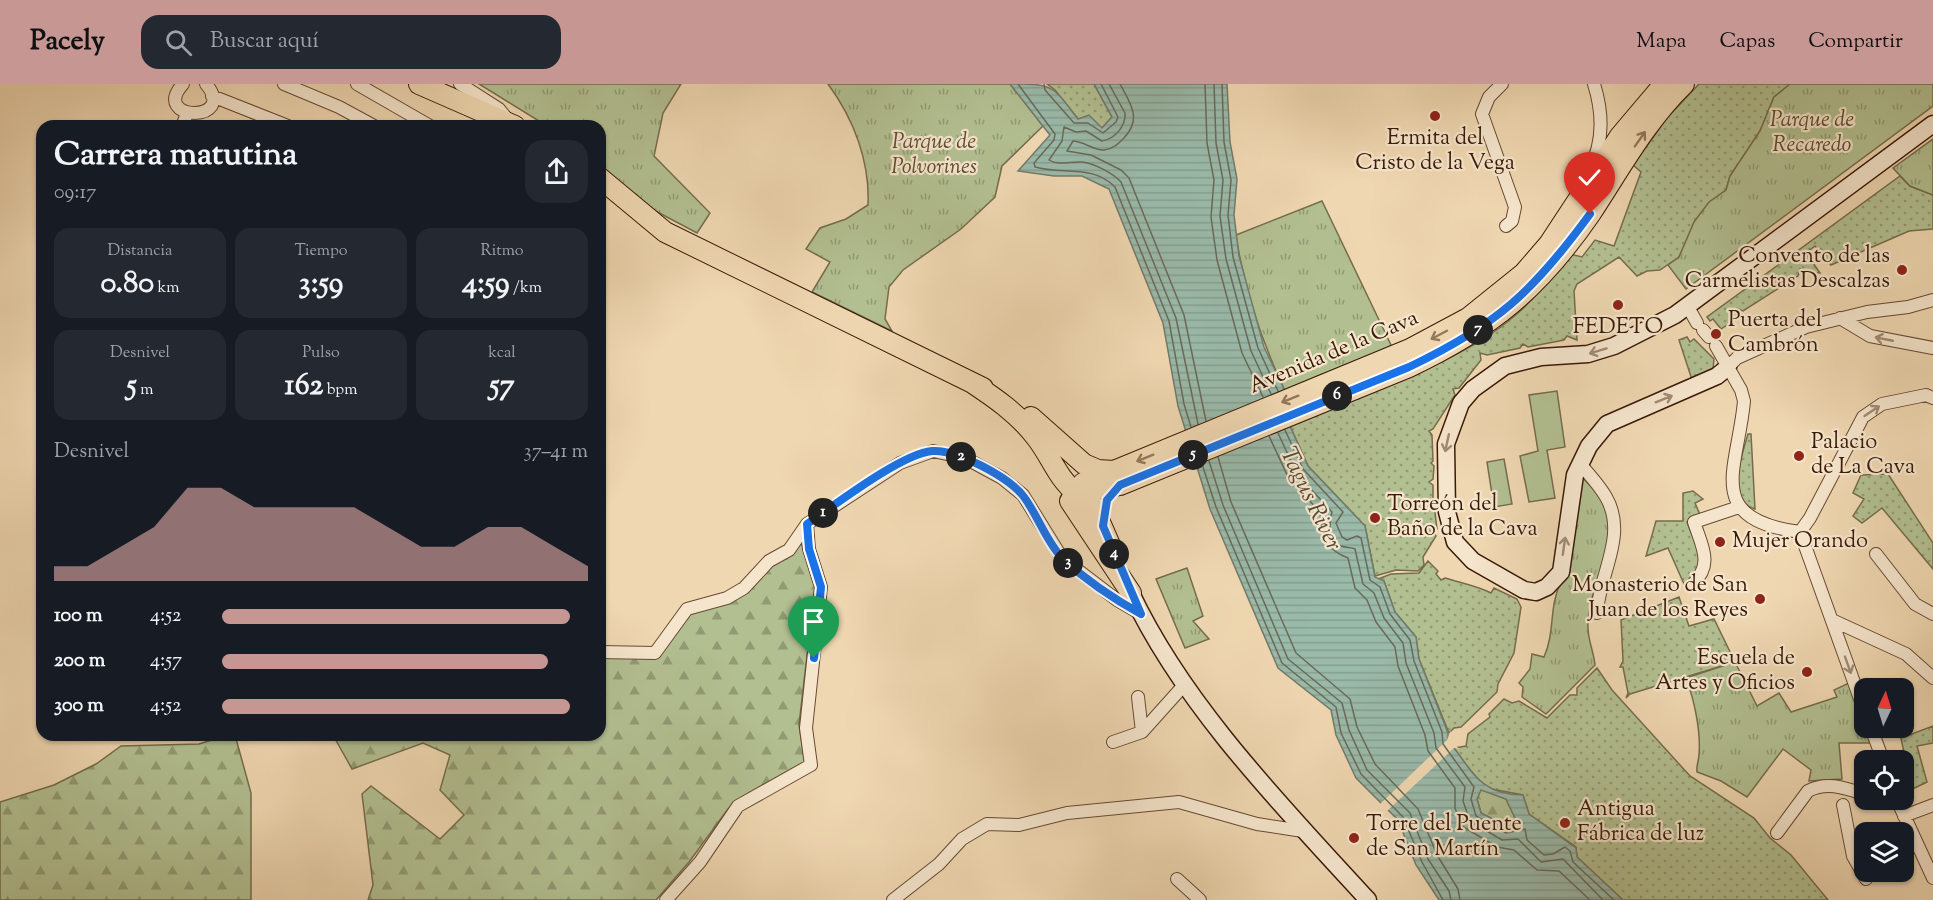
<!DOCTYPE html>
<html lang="es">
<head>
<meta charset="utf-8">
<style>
  :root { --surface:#171b24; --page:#242831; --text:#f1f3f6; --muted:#9ea1a6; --accent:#c59692 }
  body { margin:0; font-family:"Sorts Mill Goudy",serif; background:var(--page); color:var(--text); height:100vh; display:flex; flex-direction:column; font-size:22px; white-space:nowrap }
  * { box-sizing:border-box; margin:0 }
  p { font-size:20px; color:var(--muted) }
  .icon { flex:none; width:33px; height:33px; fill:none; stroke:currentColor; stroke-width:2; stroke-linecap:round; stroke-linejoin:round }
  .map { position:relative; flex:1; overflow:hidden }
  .panel { position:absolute; left:36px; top:36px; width:570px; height:621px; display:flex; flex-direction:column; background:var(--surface); border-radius:18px; box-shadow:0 2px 4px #0004 }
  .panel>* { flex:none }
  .needle { width:39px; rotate:4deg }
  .tools { position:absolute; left:1854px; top:594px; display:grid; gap:12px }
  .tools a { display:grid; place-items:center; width:60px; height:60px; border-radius:12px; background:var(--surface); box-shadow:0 2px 4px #0004; font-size:30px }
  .pin { position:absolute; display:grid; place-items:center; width:51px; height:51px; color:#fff; margin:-62px -26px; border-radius:50% 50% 50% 0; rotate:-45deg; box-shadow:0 0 6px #0007 }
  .pin .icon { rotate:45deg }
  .km { position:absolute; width:30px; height:30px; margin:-15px; border-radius:50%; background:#222; color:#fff; font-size:16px; line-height:30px; text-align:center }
  .round { display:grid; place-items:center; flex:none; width:63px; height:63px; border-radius:18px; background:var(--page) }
  .headline { display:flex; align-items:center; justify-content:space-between; height:102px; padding:0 18px }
  h1 { font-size:33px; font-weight:700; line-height:45px }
  .metrics { display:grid; grid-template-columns:repeat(3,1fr); gap:9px; height:102px; padding:6px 18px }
  .metrics div { display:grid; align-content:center; border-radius:15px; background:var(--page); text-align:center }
  .metrics b { font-size:30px; font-weight:700 }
  .metrics small { font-size:16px; font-weight:400 }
  .metrics p { font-size:16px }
  .chart { height:168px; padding:12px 18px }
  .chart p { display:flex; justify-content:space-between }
  .chart svg { width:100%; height:108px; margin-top:6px; fill:var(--accent); opacity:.7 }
  ul { padding:0 18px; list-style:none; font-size:20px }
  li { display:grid; grid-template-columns:96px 72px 1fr; align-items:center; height:45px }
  li i { height:15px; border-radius:8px; background:var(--accent) }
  header { display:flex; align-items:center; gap:36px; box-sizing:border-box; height:84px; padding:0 30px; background:var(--accent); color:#111 }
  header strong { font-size:28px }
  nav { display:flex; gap:33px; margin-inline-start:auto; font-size:21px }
  .search { width:420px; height:54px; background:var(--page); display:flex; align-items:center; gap:15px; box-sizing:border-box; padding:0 21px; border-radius:18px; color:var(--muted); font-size:22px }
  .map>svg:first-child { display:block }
  .grass { fill:url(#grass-dots); stroke:#766c4c; stroke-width:1.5 }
  .forest { fill:url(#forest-firs); stroke:#766c4c; stroke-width:1.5 }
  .park { fill:url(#park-tufts); stroke:#766c4c; stroke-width:1.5 }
  .pitch { fill:#b2bf91; stroke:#766c4c; stroke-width:1.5 }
  .water { fill:url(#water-rules); stroke:#747a69; stroke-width:1.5; fill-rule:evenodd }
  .pier { fill:#efd7b1 }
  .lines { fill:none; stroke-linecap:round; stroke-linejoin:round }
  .shore { stroke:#6a6a58; stroke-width:1.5 }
  .street-casing { stroke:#674932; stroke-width:14 }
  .secondary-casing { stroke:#3a1a07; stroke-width:19 }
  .primary-casing { stroke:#3a1a07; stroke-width:22 }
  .street { stroke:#f5e5cc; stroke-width:12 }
  .secondary { stroke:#f5e5cc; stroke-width:16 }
  .primary { stroke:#efd7b1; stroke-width:20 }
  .oneway { stroke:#94785c }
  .oneway2 { stroke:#a18a73 }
  .route-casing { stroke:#fff; stroke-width:12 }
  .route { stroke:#1a73e8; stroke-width:8 }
  .poi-dot { fill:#8f2418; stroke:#f5e5cc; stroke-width:2 }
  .labels { text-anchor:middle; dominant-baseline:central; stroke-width:4.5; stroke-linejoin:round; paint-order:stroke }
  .park-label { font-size:22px; font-style:italic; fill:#5e4c30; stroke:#f5e5cc }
  .poi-label { font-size:22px; fill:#3a1a07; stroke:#f5e5cc; text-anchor:start }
  .street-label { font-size:22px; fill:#3a1a07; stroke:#f5e5cc }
  .water-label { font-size:24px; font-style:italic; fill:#574a38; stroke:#f5e5cc }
</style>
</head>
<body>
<header>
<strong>Pacely</strong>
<div class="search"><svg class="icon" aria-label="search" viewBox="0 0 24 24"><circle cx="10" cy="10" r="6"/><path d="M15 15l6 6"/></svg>Buscar aquí</div>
<nav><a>Mapa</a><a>Capas</a><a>Compartir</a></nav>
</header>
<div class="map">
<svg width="1933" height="816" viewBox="0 0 1933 816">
  <defs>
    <pattern id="grass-dots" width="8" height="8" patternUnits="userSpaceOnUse" patternTransform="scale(1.5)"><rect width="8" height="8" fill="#b2bf91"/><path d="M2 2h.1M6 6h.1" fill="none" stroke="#929a74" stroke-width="1.8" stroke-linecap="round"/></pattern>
    <pattern id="forest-firs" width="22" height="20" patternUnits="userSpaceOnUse" patternTransform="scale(1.5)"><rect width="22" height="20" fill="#b2bf91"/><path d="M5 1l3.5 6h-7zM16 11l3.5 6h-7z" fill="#929a74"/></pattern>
    <pattern id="park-tufts" width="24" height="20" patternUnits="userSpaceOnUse" patternTransform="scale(1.5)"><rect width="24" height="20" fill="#b2bf91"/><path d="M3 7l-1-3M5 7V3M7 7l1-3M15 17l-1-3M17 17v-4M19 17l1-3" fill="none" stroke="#929a74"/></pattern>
    <pattern id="water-rules" width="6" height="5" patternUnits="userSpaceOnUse" patternTransform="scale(1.5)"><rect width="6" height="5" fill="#9abaaa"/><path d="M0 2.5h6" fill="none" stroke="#859f91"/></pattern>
  </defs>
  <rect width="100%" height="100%" fill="#efd7b1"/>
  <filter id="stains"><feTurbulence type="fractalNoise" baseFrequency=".00333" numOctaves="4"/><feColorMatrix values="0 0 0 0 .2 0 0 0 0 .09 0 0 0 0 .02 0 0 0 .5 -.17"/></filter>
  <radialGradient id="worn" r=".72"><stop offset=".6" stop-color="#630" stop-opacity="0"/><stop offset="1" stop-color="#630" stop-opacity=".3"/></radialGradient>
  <path class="grass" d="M1047 0H1094L1112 33 1102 44 1078 35 1055 6Z
    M1699 0H1791L1774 13 1760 47 1730 92 1726 106 1709 119 1695 138 1679 173 1660 186 1647 187 1637 192 1619 173 1577 200 1574 207 1577 256 1567 252 1564 256 1528 263 1523 260 1520 264 1487 271 1480 269 1481 276 1459 304 1453 305 1455 311 1433 345 1429 347 1432 351 1433 377 1431 379 1434 382 1433 395 1429 398 1433 401V415L1430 418 1434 421 1437 445 1434 448 1436 452 1423 473 1424 481 1418 487 1396 486 1375 492 1365 442 1308 382 1290 342C1357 313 1457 281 1512 234 1534 216 1552 193 1570 170L1582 173 1595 156 1614 162 1641 88 1633 81 1667 34Z
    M1900 92 1910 102 1933 111V145L1909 147 1831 181 1815 162 1806 169 1820 189 1805 188 1800 185 1798 192 1743 227 1738 225 1739 233 1721 245 1713 235 1710 237 1707 233Z
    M1687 253 1690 258 1694 255 1714 275 1713 284 1694 302 1679 256Z
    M1748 350H1751L1755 425C1725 416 1742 371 1748 350Z
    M1888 390 1933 459V485L1882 424 1862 439 1853 432 1864 415 1853 409 1861 391Z
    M1693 407 1703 415 1695 419 1701 433 1687 438 1702 476 1691 496 1684 500 1668 464 1646 472 1656 437H1683V409Z
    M1428 477 1438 487 1436 490 1441 496 1445 494C1461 499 1478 502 1491 509L1494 504 1517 515 1521 523 1514 569 1498 600 1497 608 1461 643 1454 644 1449 649 1419 575 1416 553 1395 528 1384 497 1378 495 1391 490 1419 489Z
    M1679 513 1689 542 1714 535 1735 578 1630 610 1626 614 1628 609 1623 583H1620L1623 577 1621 536Z
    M1597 584 1612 606 1690 692 1754 734 1770 754 1791 771 1828 816H1623L1577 773 1576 763 1529 730 1523 711 1486 704 1478 697 1454 664 1466 662 1468 650 1490 633 1489 630 1504 615 1512 619 1519 617 1547 634 1570 611H1577V604Z
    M1933 642V659L1917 662 1927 698 1904 709V676L1894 674 1896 671 1904 669 1901 654Z"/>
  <path class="forest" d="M797 458 802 461 815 502 799 641 805 680 743 713 728 725 689 778 656 816H368L373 801 362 710 371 702 440 755 464 731 440 706 450 671 423 659 352 685 333 651H600V569H655L679 533 728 514Z
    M228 651H235L251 709V816H0V718L54 701 96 680 121 662 199 660Z
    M1481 705 1506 715 1515 734 1525 738 1507 743 1481 729 1477 715Z"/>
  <path class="park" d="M479 0H681L663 29 654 72 710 129 697 149 650 124 600 82V42H547Z
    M828 0H1010L1043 42 1002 82 995 113 961 145 903 186 889 203 885 235 892 247 812 208 830 178 806 165 820 144 846 135 868 121C870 78 854 35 828 0Z
    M1790 0H1933V22L1686 205 1668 181 1679 173 1694 138 1709 118 1726 106 1730 92 1760 47 1774 13Z
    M1933 55V111L1910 102 1893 84Z
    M1322 117 1392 263 1285 307C1262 258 1244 206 1236 151Z
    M1582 393C1588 400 1597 406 1601 414 1627 457 1586 500 1588 544 1588 556 1594 569 1595 581L1546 630 1522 613 1523 603 1519 599 1530 585 1532 570 1544 573C1555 549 1549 523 1560 500Z
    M1187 484 1203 532 1193 537 1209 555 1185 564 1156 495Z
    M1735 578 1757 622 1779 609 1791 628 1837 613 1834 606 1851 598 1864 636V644H1867L1873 659H1839L1842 695 1809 697 1811 686 1783 665 1747 713 1721 697 1697 688C1696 681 1699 677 1699 670 1701 647 1694 615 1686 594Z"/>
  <path class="pitch" d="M1557 307 1565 363 1547 366 1555 414 1529 418 1520 372 1538 367 1529 311Z
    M1504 375 1512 420 1494 423 1487 378Z"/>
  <path class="water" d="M1010 0C1054 0 1051 0 1078 35L1089 31 1102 44 1112 33 1094 0H1227L1230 58 1237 95 1234 131 1239 172 1264 263 1285 307 1290 342 1308 382 1365 442 1375 493 1384 497 1395 528 1416 553 1419 575 1448 649V656C1472 686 1479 711 1523 711L1529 730 1576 764 1577 773 1623 816H1439L1416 781 1398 736 1356 694 1336 651 1331 626 1278 584 1210 425 1178 322 1163 239 1109 105 1082 92H1054L1018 87 1050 51ZM1481 706 1506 715 1515 734 1523 739 1508 743 1481 729 1477 715Z"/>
  <path class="pier" d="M1451 646 1450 655 1459 665 1454 664 1386 728 1379 721 1447 656Z"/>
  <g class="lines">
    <path class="shore" d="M1018 0 1055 50 1054 56 1034 79 1035 83C1062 91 1093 80 1115 103L1169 237 1184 320 1191 343
      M1044 0 1045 6 1074 39H1088L1103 49 1116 38 1118 33 1101 0
      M1109 0 1125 29C1126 42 1115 55 1102 57L1086 47 1076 48 1064 43 1062 57 1049 76C1058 82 1072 77 1082 78 1094 79 1114 90 1121 98L1176 234 1198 340
      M1120 0C1131 20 1142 35 1124 54 1118 60 1113 65 1104 66 1092 66 1086 58 1073 57L1067 67 1091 71 1121 86 1129 94 1184 231 1206 337
      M1205 0 1207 59 1214 96 1211 133 1217 176 1242 269 1263 313
      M1214 0 1216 59 1223 96 1220 132 1226 175 1251 267 1271 310
      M1222 0 1224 58 1231 96 1228 131 1233 173 1258 264 1278 307
      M1285 346 1303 385 1343 428 1336 439 1342 453 1347 456 1357 452 1361 454 1370 496 1380 503 1390 530 1410 556 1414 577 1442 648 1443 660 1474 703 1471 715 1476 732 1506 749 1525 745 1527 756 1544 771 1553 770 1565 763 1570 767 1573 778 1614 816
      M1278 349 1297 390 1332 428C1329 439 1328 456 1341 462 1346 464 1351 463 1355 465L1363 500 1374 509 1384 534 1403 559 1406 579 1434 649 1436 664 1465 703 1463 717 1470 737 1502 756 1518 755 1541 778 1563 775 1603 816
      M1269 352 1289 395 1321 429C1318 452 1327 466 1348 474L1355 504 1367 516 1376 538 1395 563 1398 582 1425 651 1428 667 1455 704V724L1462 742 1497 763 1514 766 1537 786 1559 787 1590 816
      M1218 373 1231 418 1296 569 1350 615 1357 643 1375 680 1418 725 1437 771 1458 805 1460 816
      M1209 377 1223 421 1288 575 1342 619 1349 646 1367 686 1410 729 1428 775 1449 807 1451 816
      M1202 380 1216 423 1282 579 1336 623 1341 649 1361 690 1403 733 1422 778 1443 816"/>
    <defs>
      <path id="street" d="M183 0C149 38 239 39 206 0
        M284 0 339 23 374 42
        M357 0 430 42
        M460 0 499 25 508 36
        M1502 0 1489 13 1482 30 1515 123 1512 137 1506 142
        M212 12 288 42
        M182 42 187 30
        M1589 86C1604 59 1603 29 1594 0
        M1688 223 1697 239
        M1840 234 1870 252 1933 264
        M1703 246 1709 253
        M1716 262 1741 306 1744 317C1738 385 1702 435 1800 448
        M1728 283 1737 274 1806 243 1867 228 1908 223 1933 216
        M1580 380C1589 390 1599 401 1606 413 1628 451 1599 490 1597 529
        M1800 448 1810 434 1863 333 1882 320 1926 311 1933 314
        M1800 448 1864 626
        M1876 470 1915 520 1933 530
        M1692 501C1714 480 1702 463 1694 438L1739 423
        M1832 536 1906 570 1933 594
        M600 568 655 569 687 525 727 514 744 504 769 477 789 466 807 440 900 379 933 367 965 374 1002 394 1023 411 1062 474 1117 516 1141 530
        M1138 613 1142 648
        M1871 644 1883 676
        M1113 658 1142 648 1185 600
        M1897 716 1933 794
        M1843 721 1853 772 1866 795
        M1904 732 1933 721
        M1777 749 1808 707C1827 697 1845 704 1864 710
        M1177 795 1200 816
        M666 816 700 778 738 722 811 681 806 644 821 503 809 465 807 440
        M893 816 939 780 962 755 987 740 1019 741 1067 729 1179 718 1257 740 1303 747"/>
      <path id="secondary" d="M1728 283 1717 292 1607 340 1589 362 1575 391 1561 488 1547 503 1536 508 1524 506 1473 477 1455 458 1447 428 1446 360 1461 319 1473 305 1505 282 1541 273 1588 270 1614 262 1675 231 1933 40
        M1131 509C1184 622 1284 724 1368 816"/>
      <path id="primary" d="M419 0 515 42
        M600 94 665 148 983 304
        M971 298C995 314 1017 329 1035 352 1050 370 1057 394 1076 409L1120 401 1409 283C1491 244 1539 205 1591 129 1620 85 1646 37 1684 0
        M1031 333 1084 380 1098 386 1114 387
        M1083 399 1113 468
        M1070 417 1131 509
        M1078 427 1093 398 1114 387 1410 265 1468 234 1524 189 1549 160 1620 52 1664 0"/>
    </defs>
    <use href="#street" class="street-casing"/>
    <use href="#secondary" class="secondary-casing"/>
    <use href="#primary" class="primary-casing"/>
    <use href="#street" class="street"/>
    <use href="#secondary" class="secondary"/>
    <use href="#primary" class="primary"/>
  </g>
  <defs><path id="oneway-shaft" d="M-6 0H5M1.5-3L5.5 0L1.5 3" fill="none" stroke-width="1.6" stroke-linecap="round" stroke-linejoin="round" transform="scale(1.5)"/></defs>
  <g class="oneway">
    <use href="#oneway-shaft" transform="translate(1640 55) rotate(-55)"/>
    <use href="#oneway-shaft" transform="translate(1439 251) rotate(152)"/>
    <use href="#oneway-shaft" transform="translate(1290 315) rotate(158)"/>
    <use href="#oneway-shaft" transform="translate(1145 374) rotate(158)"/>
  </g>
  <g class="oneway2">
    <use href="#oneway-shaft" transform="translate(1884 255) rotate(-169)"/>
    <use href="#oneway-shaft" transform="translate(1598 267) rotate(163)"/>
    <use href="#oneway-shaft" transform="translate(1664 315) rotate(-22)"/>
    <use href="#oneway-shaft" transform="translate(1872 327) rotate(-34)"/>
    <use href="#oneway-shaft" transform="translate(1447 359) rotate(102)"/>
    <use href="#oneway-shaft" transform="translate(1564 462) rotate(-82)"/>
    <use href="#oneway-shaft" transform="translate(1848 581) rotate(70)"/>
  </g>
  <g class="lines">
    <defs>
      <path id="route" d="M814 574 821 503 809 465 807 440C835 421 901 370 932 367 957 365 1010 394 1024 413 1038 432 1047 459 1063 475 1086 496 1114 515 1141 530L1103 442 1107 416 1120 401 1409 283C1497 241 1533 208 1590 130"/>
    </defs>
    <use href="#route" class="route-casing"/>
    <use href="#route" class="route"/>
  </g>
  <g class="poi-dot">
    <circle cx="1435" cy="32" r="6"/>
    <circle cx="1902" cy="186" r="6"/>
    <circle cx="1618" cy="221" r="6"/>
    <circle cx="1716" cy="250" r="6"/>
    <circle cx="1799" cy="372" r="6"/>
    <circle cx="1375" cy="434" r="6"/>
    <circle cx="1720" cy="458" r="6"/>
    <circle cx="1760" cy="515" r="6"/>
    <circle cx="1807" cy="588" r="6"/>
    <circle cx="1565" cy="739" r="6"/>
    <circle cx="1354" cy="754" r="6"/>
  </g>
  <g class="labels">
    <g class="park-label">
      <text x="1812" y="37">Parque de<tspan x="1812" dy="25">Recaredo</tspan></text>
      <text x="934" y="59">Parque de<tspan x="934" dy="25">Polvorines</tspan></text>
    </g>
    <g class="poi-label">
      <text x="1435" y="55" text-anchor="middle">Ermita del<tspan x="1435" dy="25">Cristo de la Vega</tspan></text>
      <text x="1890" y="173" text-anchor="end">Convento de las<tspan x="1890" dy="25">Carmelistas Descalzas</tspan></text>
      <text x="1728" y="237">Puerta del<tspan x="1728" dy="25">Cambrón</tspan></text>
      <text x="1618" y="244" text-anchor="middle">FEDETO</text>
      <text x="1811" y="359">Palacio<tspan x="1811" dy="25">de La Cava</tspan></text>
      <text x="1387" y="421">Torreón del<tspan x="1387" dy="25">Baño de la Cava</tspan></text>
      <text x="1732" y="458">Mujer Orando</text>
      <text x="1748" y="502" text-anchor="end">Monasterio de San<tspan x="1748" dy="25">Juan de los Reyes</tspan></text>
      <text x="1795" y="575" text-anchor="end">Escuela de<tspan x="1795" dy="25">Artes y Oficios</tspan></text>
      <text x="1577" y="726">Antigua<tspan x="1577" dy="25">Fábrica de luz</tspan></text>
      <text x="1366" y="741">Torre del Puente<tspan x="1366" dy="25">de San Martín</tspan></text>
    </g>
    <g class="street-label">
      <text transform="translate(1334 269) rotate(-23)">Avenida de la Cava</text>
    </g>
    <g class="water-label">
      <text transform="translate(1310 415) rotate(64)">Tagus River</text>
    </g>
  </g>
  <rect width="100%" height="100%" filter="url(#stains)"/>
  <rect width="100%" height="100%" fill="url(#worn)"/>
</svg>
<div class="tools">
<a><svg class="needle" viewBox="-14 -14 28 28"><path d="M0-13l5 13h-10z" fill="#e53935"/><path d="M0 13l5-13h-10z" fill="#9ea1a6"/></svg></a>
<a><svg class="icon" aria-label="locate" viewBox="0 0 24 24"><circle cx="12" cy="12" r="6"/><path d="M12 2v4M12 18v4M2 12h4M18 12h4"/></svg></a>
<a><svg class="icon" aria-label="layers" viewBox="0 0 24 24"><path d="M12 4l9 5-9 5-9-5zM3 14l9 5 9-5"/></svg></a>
</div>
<div class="pin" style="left:814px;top:574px;background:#1e9e55"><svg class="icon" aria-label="arrive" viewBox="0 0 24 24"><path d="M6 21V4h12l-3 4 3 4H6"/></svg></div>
<div class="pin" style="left:1590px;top:130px;background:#d93025"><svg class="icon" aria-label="check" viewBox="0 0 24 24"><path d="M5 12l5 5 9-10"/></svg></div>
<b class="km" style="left:823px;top:429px">1</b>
<b class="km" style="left:961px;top:373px">2</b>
<b class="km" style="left:1068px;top:479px">3</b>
<b class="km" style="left:1114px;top:470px">4</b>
<b class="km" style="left:1193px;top:371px">5</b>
<b class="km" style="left:1337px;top:312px">6</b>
<b class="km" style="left:1478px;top:246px">7</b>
<section class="panel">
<div class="headline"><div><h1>Carrera matutina</h1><p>09:17</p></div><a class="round"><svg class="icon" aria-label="share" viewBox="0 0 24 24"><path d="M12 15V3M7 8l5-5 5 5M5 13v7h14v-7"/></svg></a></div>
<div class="metrics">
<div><p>Distancia</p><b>0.80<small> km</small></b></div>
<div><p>Tiempo</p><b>3:59</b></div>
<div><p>Ritmo</p><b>4:59<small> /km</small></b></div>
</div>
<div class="metrics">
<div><p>Desnivel</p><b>5<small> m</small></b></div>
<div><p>Pulso</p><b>162<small> bpm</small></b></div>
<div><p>kcal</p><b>57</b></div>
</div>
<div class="chart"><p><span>Desnivel</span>37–41 m</p>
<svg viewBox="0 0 160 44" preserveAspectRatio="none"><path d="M0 44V38L10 38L20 30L30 22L40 6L50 6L60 14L70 14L80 14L90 14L100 22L110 30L120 30L130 22L140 22L150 30L160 38V44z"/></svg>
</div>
<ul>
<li><b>100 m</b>4:52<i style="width:95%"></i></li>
<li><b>200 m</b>4:57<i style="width:89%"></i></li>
<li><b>300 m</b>4:52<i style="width:95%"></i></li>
</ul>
</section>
</div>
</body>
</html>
